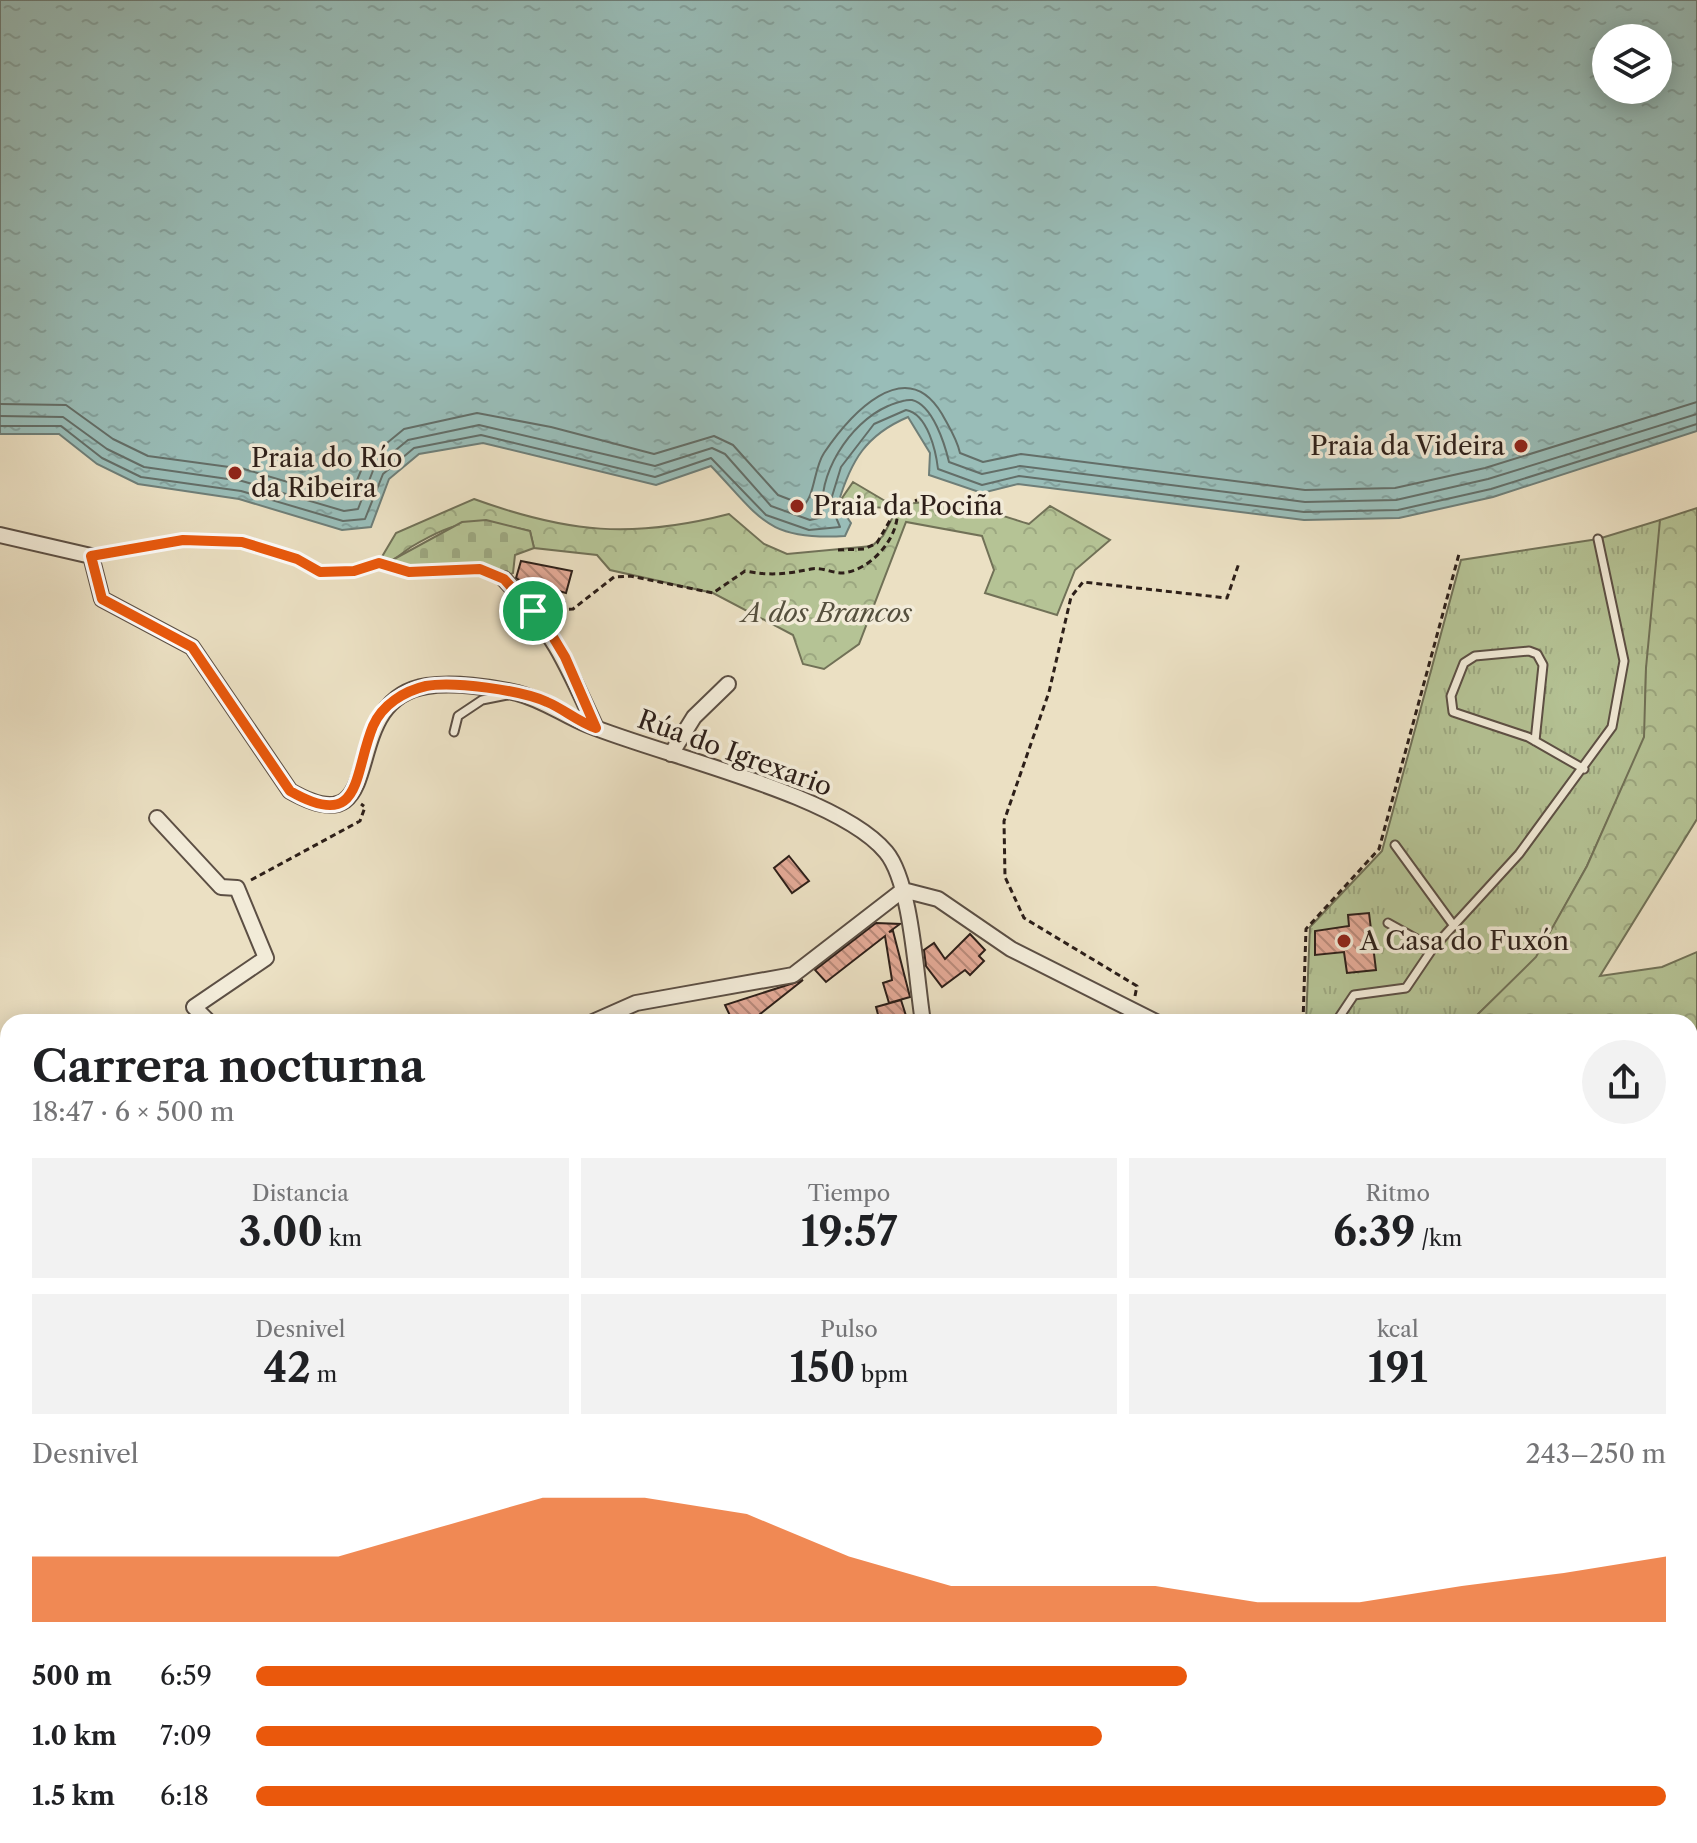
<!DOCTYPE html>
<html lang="es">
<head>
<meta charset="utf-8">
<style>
  :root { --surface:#fff; --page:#f2f2f2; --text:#202124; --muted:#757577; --accent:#ea580c }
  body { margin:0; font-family:"Libre Caslon Text",serif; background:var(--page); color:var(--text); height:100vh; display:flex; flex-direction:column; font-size:30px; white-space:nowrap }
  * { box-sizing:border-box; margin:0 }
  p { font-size:26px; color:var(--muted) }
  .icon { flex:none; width:44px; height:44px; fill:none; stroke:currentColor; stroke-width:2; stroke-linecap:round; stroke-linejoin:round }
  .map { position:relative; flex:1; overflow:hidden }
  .side { position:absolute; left:0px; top:1014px; width:1698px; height:830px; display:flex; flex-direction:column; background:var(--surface); border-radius:24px 24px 0 0; box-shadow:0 4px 20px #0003 }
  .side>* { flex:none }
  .buttons { position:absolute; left:1592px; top:24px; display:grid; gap:16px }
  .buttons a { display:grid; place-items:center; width:80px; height:80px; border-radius:50%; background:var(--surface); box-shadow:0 4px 20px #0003; font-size:40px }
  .pin { position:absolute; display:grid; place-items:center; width:68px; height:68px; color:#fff; margin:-34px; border:4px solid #fff; border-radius:50%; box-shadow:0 2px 8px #0007 }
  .round { display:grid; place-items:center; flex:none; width:84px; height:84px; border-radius:42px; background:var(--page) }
  .summary { display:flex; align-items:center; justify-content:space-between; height:136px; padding:0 32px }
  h1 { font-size:44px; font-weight:700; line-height:60px }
  .metrics { display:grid; grid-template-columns:repeat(3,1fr); gap:12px; height:136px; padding:8px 32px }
  .metrics div { display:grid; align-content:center; border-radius:0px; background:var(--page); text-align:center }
  .metrics b { font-size:40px; font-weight:700 }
  .metrics small { font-size:22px; font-weight:400 }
  .metrics p { font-size:22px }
  .chart { height:224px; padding:16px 32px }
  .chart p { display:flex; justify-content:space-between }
  .chart svg { width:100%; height:144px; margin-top:8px; fill:var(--accent); opacity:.7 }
  ul { padding:0 32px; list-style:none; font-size:26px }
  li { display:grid; grid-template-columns:128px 96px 1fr; align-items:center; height:60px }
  li i { height:20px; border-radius:10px; background:var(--accent) }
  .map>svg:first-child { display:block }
  .grass { fill:url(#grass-tufts); stroke:#717157; stroke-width:2 }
  .forest { fill:url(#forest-crowns); stroke:#717157; stroke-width:2 }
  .cemetery { fill:url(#cemetery-stones); stroke:#717157; stroke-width:2 }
  .water { fill:url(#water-ripples); stroke:#6e7e78; stroke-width:2; fill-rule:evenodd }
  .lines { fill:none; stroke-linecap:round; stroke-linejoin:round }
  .shore { stroke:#636e68; stroke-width:2 }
  .building { fill:url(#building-back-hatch); stroke:#2d1f19; stroke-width:2 }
  .lane-casing { stroke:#5c4f44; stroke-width:11 }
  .street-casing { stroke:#5c4f44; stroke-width:18 }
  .primary-casing { stroke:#2d1f19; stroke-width:26 }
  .path { stroke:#2d1f19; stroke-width:3; stroke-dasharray:6 4; stroke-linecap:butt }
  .lane { stroke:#f2ebd8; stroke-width:7 }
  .street { stroke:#f2ebd8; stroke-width:14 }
  .primary { stroke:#e6c082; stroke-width:22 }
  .route-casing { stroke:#fff; stroke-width:16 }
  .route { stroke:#ea580c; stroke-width:10 }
  .poi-dot { fill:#8f2418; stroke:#f2ebd8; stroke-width:3 }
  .labels { text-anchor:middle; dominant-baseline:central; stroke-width:7; stroke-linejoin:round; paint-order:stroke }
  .poi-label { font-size:26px; fill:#2d1f19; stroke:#f2ebd8; text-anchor:start }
  .park-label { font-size:26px; font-style:italic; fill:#56503e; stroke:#f2ebd8 }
  .street-label { font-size:26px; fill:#2d1f19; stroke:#f2ebd8 }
</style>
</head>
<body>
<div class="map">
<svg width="1697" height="1843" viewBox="0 0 1697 1843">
  <defs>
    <pattern id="grass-tufts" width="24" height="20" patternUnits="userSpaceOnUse" patternTransform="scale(2)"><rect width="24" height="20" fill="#b5c395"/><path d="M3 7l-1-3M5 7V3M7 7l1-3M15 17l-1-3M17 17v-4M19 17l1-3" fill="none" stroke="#9ca780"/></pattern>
    <pattern id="forest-crowns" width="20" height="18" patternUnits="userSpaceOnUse" patternTransform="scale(2)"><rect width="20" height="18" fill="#b5c395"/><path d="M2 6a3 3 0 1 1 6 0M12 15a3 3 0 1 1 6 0" fill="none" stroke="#9ca780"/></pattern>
    <pattern id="cemetery-stones" width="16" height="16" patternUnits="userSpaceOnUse" patternTransform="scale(2)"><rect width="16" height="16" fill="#b5c395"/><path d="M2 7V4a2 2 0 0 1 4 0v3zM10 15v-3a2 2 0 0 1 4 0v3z" fill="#9ca780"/></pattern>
    <pattern id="water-ripples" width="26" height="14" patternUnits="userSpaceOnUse" patternTransform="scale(2)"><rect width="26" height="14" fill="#99bdb8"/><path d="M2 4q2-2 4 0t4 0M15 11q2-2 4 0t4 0" fill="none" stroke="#84a29e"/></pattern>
    <pattern id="building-back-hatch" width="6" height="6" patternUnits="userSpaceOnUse" patternTransform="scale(2)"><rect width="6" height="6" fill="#e4aa97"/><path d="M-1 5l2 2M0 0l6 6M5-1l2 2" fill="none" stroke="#b98a7a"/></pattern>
  </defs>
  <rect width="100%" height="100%" fill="#ebe0c3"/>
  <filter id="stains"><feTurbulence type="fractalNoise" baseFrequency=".0025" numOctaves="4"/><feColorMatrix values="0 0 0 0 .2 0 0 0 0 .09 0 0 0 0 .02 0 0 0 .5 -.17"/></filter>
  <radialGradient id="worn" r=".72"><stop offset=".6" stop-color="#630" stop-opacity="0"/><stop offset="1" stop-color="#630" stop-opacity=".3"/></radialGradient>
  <path class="grass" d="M1660 520 1668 577 1646 669 1645 737 1587 866 1536 958 1470 1022H1306L1310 927 1382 851 1461 560 1598 539Z"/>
  <path class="forest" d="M853 482 897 508C937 491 989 512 1029 524L1050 506 1110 540 1075 570 1057 615 985 593 994 570 982 536 906 522 859 644 824 669 803 664 793 635 713 593 610 570 597 555 534 548 530 531C476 518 461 518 411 547 402 553 395 560 385 564L380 560 396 533 474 499C568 533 632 539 729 514L764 544 787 554 872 546 883 536 897 509 838 504Z
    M1697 508V819L1600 976 1662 967 1697 952V1109L1690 1114V1022H1470L1536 957 1587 866 1644 737 1646 668 1660 520Z
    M1690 1118 1697 1126V1197L1690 1208Z
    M1697 1690V1843H1602L1609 1836H1690V1693Z
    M302 1836H476L479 1843H300Z"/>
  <path class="cemetery" d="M486 520 530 531 534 548 515 555 513 573 507 576C466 566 425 577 385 564L462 522Z"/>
  <path class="water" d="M0 0H1697V431L1493 497 1399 518 1304 520 1018 484 982 493 929 475 930 453 908 417C866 435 851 460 838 504L851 523 845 536C766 541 760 517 711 466L656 485 483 443 419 454 389 479 371 527 342 530 239 499 138 484 97 464 59 434H0ZM1606 38H1658V90H1606Z"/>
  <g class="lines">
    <path class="shore" d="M0 404 66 405 113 439 148 456 244 469 345 499 350 497 365 461 404 429 477 413 551 427 654 454 714 436 733 445 778 495 804 505C815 494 814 468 824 453 849 416 905 352 942 414 949 427 957 439 960 453L983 462 1021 454 1305 490 1395 488 1485 468 1697 402
      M0 416 63 417 107 449 144 467 242 481 344 511 358 509 374 468 408 440 479 425 655 466 712 448 725 454 771 506 810 520 823 517C816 476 849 423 888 406 896 403 904 399 912 400 933 405 945 445 949 462L982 474 1020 466 1305 502 1396 500 1488 479 1697 414
      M0 426H61L102 458 141 477 241 491 343 521 365 519 383 474 414 448 481 435 655 477 711 458 766 515 809 530 840 527 830 503 841 467 874 424 906 410C928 414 936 452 938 469L982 485 1019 476 1304 512 1398 510 1491 489 1697 424"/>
  </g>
  <path class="building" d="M521 561 572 571 566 593 544 587 542 595 529 591 530 587 516 578Z
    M789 856 809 881 792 893 774 868Z
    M1369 913 1376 970 1347 973 1344 952 1315 955V931L1349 926 1348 915Z
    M876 923 900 924 889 932 893 931 910 997 889 1003 883 983 892 980 885 936 826 982 815 970Z
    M970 934 985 950 979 956 984 961 970 975 965 970 942 987 926 966 924 950 934 943 945 959Z
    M803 980 750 1022H733L725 1005Z
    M901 1000 908 1022H880L876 1007Z"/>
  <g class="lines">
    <defs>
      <path id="lane" d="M91 556 183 540
        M379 563 409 572 480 569 504 579
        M454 732 458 716 482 700 507 695
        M1535 741 1543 665 1537 654 1529 651 1475 656 1464 663 1451 696 1453 712 1528 737 1584 769
        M1395 845 1454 926
        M1388 923 1433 948
        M1336 1022 1354 995 1406 988 1433 948 1519 854 1612 727 1624 661 1598 539"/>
      <path id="street" d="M0 535 91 556 102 599 192 647 290 791C395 851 333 700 427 686 454 682 491 687 517 693 544 700 563 715 588 725 663 756 838 794 886 852 912 883 916 980 923 1022
        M504 579C553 631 567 664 596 728
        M671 754 694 717 728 684
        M157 818 221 887 237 888 266 958 194 1007 209 1022
        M903 890 938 899 1011 949 1156 1022
        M593 1022 636 1003 793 975 903 890
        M1690 1213 1697 1207
        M0 1365 8 1366
        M0 1459 8 1479
        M1690 1491 1697 1486
        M0 1706 8 1690
        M1305 1836 1309 1843
        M1088 1843 1094 1836
        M1383 1843 1389 1836"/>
      <path id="primary" d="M1690 1399 1697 1393
        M888 1843 889 1836"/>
    </defs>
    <use href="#lane" class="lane-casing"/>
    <use href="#street" class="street-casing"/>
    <use href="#primary" class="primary-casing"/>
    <path class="path" d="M195 540 242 542 297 559 320 572 369 568
      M838 550 864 549 877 543 897 508 917 500
      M564 601V610
      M549 610 573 609 614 577 630 576 713 593 745 571C770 576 787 574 811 569 822 567 832 573 842 573 871 571 901 536 897 508
      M251 880 360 821 365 807 361 804
      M1135 996 1137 986 1024 918 1005 877 1004 821 1049 692 1071 597 1083 582 1227 598 1239 563
      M1303 1022 1306 929 1379 849 1459 554
      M770 1843 771 1836"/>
    <use href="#lane" class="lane"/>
    <use href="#street" class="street"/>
    <use href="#primary" class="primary"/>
  </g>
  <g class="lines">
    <defs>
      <path id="route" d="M183 540 242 542 297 559 320 572 354 571 379 563 409 572 480 569 504 579 547 627 565 657 596 728C578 722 564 709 547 702 521 690 453 681 426 686 404 691 382 705 373 726 353 774 363 833 290 791L192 647 102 599 91 556Z"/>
    </defs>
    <use href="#route" class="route-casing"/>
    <use href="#route" class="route"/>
  </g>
  <g class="poi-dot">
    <circle cx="1521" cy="446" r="8"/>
    <circle cx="235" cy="473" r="8"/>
    <circle cx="797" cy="506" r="8"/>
    <circle cx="1344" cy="941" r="8"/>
  </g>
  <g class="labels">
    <g class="poi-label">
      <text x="1505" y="446" text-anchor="end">Praia da Videira</text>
      <text x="251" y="458">Praia do Río<tspan x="251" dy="30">da Ribeira</tspan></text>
      <text x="813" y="506">Praia da Pociña</text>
      <text x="1360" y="941">A Casa do Fuxón</text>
    </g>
    <g class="park-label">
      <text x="827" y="613">A dos Brancos</text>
    </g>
    <g class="street-label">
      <text transform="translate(735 753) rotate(20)">Rúa do Igrexario</text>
    </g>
  </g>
  <rect width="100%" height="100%" filter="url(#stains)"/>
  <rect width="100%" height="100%" fill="url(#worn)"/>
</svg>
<div class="buttons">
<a><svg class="icon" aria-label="layers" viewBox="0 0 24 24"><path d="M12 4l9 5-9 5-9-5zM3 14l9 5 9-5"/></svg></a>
</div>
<div class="pin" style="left:533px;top:611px;background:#1e9e55"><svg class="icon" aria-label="arrive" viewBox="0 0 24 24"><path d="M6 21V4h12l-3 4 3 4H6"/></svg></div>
<section class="side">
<div class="summary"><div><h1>Carrera nocturna</h1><p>18:47 · 6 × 500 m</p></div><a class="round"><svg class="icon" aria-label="share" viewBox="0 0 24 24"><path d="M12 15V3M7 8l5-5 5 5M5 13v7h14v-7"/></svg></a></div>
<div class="metrics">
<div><p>Distancia</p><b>3.00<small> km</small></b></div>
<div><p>Tiempo</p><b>19:57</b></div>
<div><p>Ritmo</p><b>6:39<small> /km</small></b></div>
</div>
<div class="metrics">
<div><p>Desnivel</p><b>42<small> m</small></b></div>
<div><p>Pulso</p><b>150<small> bpm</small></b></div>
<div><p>kcal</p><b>191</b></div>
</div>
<div class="chart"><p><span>Desnivel</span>243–250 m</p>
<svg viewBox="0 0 160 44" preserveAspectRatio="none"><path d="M0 44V24L10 24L20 24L30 24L40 15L50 6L60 6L70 11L80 24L90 33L100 33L110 33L120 38L130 38L140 33L150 29L160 24V44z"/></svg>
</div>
<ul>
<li><b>500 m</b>6:59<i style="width:66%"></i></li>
<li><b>1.0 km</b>7:09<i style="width:60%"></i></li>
<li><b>1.5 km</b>6:18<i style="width:100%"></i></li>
</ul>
</section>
</div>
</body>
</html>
